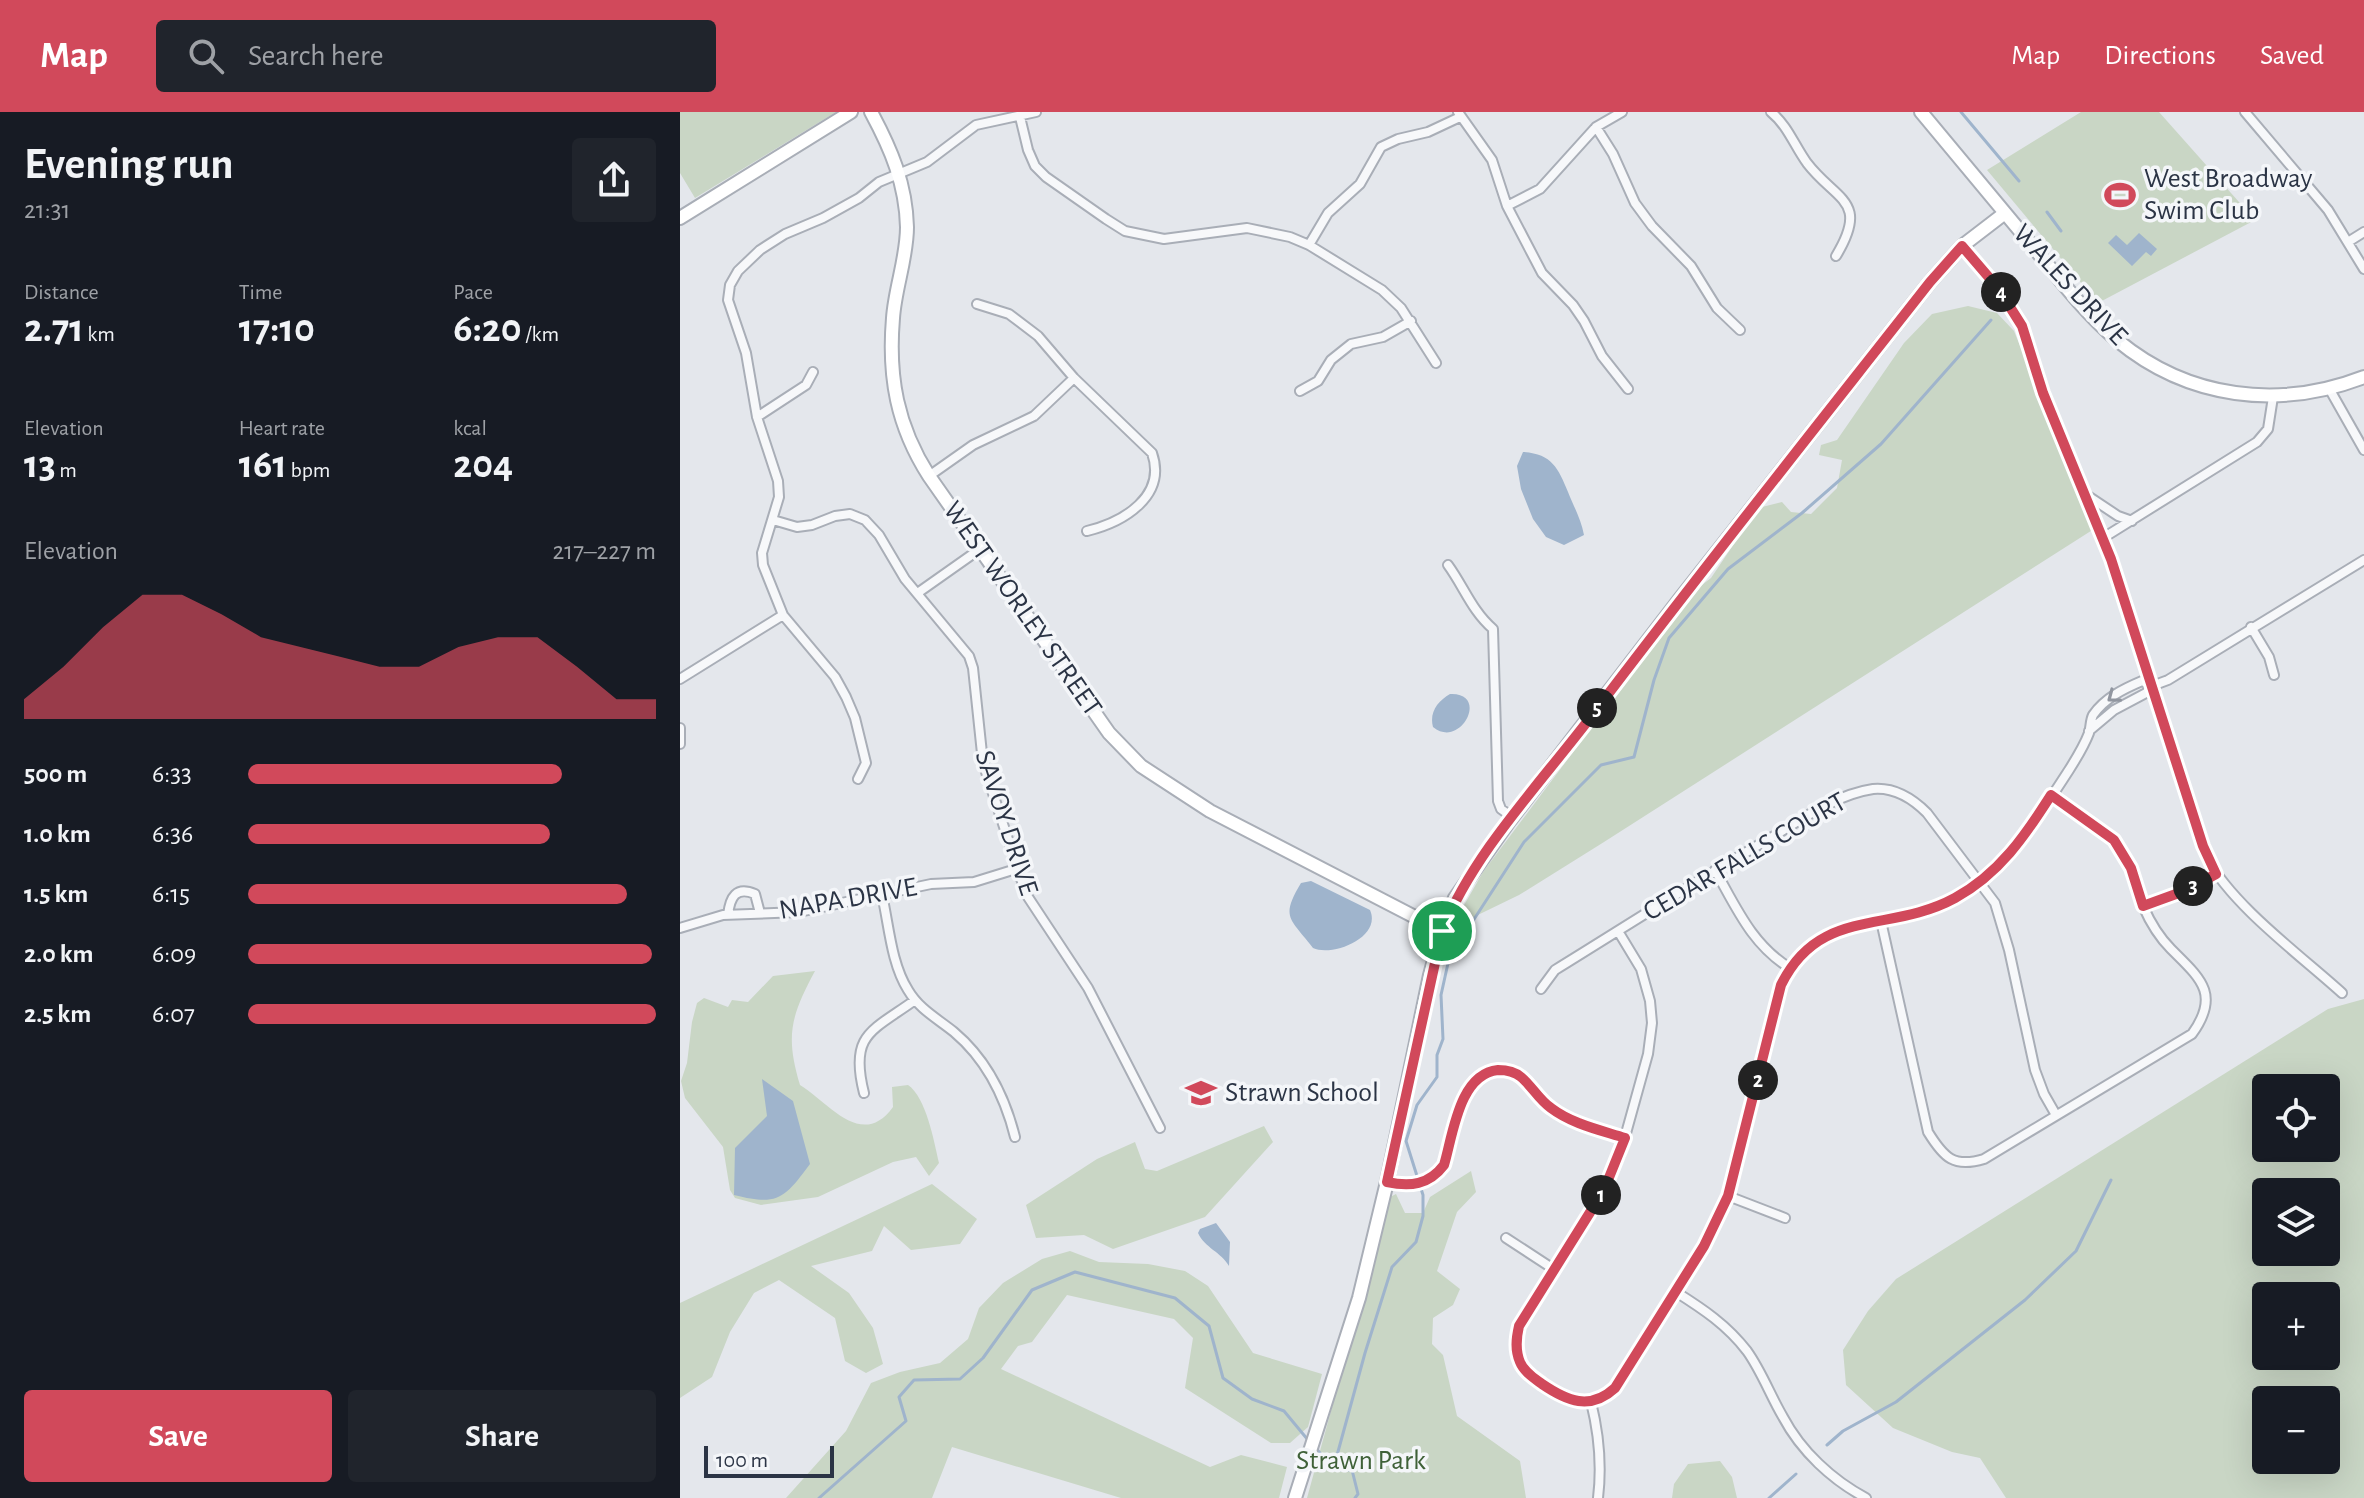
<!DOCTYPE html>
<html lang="en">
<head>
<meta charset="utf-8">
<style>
  :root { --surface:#171b24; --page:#20242c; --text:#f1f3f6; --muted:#9ea1a6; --accent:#d1495b }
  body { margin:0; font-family:"Alegreya Sans",sans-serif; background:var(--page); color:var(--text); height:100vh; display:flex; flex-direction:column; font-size:30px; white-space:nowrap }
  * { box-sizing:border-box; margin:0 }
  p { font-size:26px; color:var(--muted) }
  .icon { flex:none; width:44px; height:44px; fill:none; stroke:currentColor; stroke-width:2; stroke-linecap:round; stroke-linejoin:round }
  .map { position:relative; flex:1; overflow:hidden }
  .details { display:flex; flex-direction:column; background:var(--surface); width:680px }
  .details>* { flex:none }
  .controls { position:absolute; left:1572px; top:962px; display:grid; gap:16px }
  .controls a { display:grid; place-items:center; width:88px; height:88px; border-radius:8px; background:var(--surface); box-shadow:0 8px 32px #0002; font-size:40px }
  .scale { position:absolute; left:24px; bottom:20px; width:130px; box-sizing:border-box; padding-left:8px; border:4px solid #2b3445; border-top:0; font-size:22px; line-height:28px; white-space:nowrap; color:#2b3445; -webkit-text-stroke:6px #f4f6f9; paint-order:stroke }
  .pin { position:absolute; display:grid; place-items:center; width:68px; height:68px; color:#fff; margin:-34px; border:4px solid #fff; border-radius:50%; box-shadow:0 2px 8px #0007 }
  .km { position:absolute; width:40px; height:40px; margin:-20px; border-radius:50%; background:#222; color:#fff; font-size:22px; line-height:40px; text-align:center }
  .round { display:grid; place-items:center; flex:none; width:84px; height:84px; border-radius:8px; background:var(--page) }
  .overview { display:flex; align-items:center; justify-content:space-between; height:136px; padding:0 24px }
  h1 { font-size:44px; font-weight:600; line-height:60px }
  .figures { display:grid; grid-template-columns:repeat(3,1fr); gap:12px; height:136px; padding:8px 24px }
  .figures div { display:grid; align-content:center }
  .figures b { font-size:40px; font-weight:600 }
  .figures small { font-size:22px; font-weight:400 }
  .figures p { font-size:22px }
  .chart { height:224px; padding:16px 24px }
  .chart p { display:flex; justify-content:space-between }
  .chart svg { width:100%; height:144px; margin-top:8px; fill:var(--accent); opacity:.7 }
  .cta { display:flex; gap:16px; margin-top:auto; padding:16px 24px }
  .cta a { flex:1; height:92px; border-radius:8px; background:var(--accent); color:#fff; font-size:32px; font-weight:600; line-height:92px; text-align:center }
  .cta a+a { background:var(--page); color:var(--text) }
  ul { padding:0 24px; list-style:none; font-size:26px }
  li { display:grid; grid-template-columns:128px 96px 1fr; align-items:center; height:60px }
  li i { height:20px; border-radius:10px; background:var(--accent) }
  header { display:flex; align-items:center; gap:48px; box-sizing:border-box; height:112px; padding:0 40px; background:var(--accent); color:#fff }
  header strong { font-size:38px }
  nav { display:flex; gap:44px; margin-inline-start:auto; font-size:28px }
  .search { width:560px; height:72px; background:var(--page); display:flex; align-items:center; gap:20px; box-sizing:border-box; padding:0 28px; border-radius:8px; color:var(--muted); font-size:30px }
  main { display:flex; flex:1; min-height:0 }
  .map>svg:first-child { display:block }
  .green { fill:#c9d6c5; fill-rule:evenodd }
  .water { fill:#9fb4cc }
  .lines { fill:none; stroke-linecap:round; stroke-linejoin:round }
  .stream { stroke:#9fb4cc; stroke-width:3 }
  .street-casing { stroke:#a9aeb7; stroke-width:12 }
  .secondary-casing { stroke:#a9aeb7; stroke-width:16 }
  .street { stroke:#f7f8fa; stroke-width:8 }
  .secondary { stroke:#fff; stroke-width:12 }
  .oneway { stroke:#9196a0 }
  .route-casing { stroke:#fff; stroke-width:16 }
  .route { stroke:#d1495b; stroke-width:10 }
  .labels { text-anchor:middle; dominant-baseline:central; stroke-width:7; stroke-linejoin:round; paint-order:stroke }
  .poi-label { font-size:28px; fill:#2b3445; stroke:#f4f6f9; text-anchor:start }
  .street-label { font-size:28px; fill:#2b3445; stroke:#f4f6f9 }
  .park-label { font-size:28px; fill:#3f6138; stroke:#f4f6f9 }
</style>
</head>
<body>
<header>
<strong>Map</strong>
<div class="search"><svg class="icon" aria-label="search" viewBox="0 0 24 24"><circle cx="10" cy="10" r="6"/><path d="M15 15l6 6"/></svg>Search here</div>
<nav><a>Map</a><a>Directions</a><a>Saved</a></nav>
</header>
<main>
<section class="details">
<div class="overview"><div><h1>Evening run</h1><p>21:31</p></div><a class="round"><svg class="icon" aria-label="share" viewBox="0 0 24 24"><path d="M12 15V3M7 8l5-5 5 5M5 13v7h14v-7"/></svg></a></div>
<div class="figures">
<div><p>Distance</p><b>2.71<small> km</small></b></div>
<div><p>Time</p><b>17:10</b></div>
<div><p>Pace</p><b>6:20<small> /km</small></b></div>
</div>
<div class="figures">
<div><p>Elevation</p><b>13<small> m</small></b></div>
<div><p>Heart rate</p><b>161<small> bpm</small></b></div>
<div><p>kcal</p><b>204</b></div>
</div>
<div class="chart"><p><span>Elevation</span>217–227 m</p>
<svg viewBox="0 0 160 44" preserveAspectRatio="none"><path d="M0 44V38L10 28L20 16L30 6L40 6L50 12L60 19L70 22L80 25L90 28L100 28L110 22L120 19L130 19L140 28L150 38L160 38V44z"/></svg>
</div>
<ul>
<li><b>500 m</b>6:33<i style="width:77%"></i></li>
<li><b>1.0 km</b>6:36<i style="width:74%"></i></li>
<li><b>1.5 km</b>6:15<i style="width:93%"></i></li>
<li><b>2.0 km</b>6:09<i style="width:99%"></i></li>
<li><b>2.5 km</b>6:07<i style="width:100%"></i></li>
</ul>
<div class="cta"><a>Save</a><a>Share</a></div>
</section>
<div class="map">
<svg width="1684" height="1386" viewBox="0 0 1684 1386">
  <rect width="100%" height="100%" fill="#e4e7ec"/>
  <path class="green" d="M0 0H156L15 86 0 61Z
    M1401 0H1479L1575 108 1418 191 1307 58Z
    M1288 194 1317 201 1334 219 1414 417 924 730 839 783 771 816 803 760 1014 479 1031 466 1078 396 1102 390 1111 400 1131 402 1157 376 1162 348 1139 343 1141 333 1157 328 1224 231 1252 202Z
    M135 859C111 904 105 923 120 973 149 991 182 1038 213 995L212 975 228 973C246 985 254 1029 259 1051L249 1064 236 1045 213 1050 138 1085 81 1093 55 1086 50 1078 43 1035 5 986 1 969 7 951 12 910 17 891 24 886 48 895 52 888 68 890 93 864Z
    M1684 887V1386H1326L1300 1346 1272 1340 1213 1316 1166 1273 1163 1238 1188 1199 1216 1167 1648 897ZM1586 976H1646V1036H1586ZM1586 1080H1646V1140H1586ZM1586 1184H1646V1244H1586ZM1586 1288H1646V1348H1586Z
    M584 1014 593 1030 525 1105 433 1137 404 1123 356 1126 346 1093 417 1047 455 1030 465 1057 477 1059Z
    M791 1059 796 1080 777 1100 757 1159 780 1177 773 1193 753 1206 752 1232 763 1243 777 1304 840 1349 846 1386H627L710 1085 716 1082 725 1101H743L750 1085Z
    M252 1072 297 1107 280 1132 231 1138 204 1114 192 1139 131 1154 169 1181 193 1216 203 1252 186 1261 165 1249 155 1206 99 1168 74 1181 50 1220 32 1265 0 1286V1191Z
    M390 1139 419 1150 468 1152 505 1159 528 1174 573 1241 642 1262 628 1315 610 1331H591L505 1276 513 1226 494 1207 387 1183 352 1230 338 1234 321 1257 530 1355 561 1343 607 1355 599 1386H441L272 1335 252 1386H106L166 1319 191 1271 220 1260 260 1251 288 1227 299 1196 323 1171 362 1147Z
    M1040 1349 1052 1365 1057 1386H992L994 1372 1008 1352Z"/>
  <path class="water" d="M1459 121 1477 137 1471 144 1466 140 1452 154 1428 131 1436 123 1447 133Z
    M843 340C872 342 878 356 888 380 894 395 901 407 904 423L884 433 866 425 853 407 841 377 837 354Z
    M770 582C810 580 781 638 753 615 749 600 758 589 770 582Z
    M631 769 690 798C702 825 653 845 633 836 610 806 600 806 621 771Z
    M82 967 113 989 130 1052C104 1087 98 1094 54 1083L55 1036 87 1004Z
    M536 1111 550 1130 549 1154C541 1140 525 1136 518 1121L520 1117Z"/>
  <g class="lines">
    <path class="stream" d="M1281 0 1339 69
      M1367 100 1381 119
      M1147 1333 1163 1319 1216 1290 1345 1188 1396 1139 1431 1068
      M636 1336 653 1358H672L678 1382 675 1386
      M653 1358 685 1241 712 1155 736 1130 743 1104V1083L726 1029 737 993 757 965V943L763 927 761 883 774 824 789 815 844 730 921 653 954 645 974 568 989 526 1048 457 1122 401 1201 332 1311 208
      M139 1386 226 1309 219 1285 234 1268 280 1267 303 1246 352 1178 395 1160 495 1186 529 1214 543 1266 572 1287 604 1299 628 1328
      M1089 1386 1116 1362"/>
    <defs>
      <path id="street" d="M778 0 812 48 827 94 862 161 893 193 904 209 922 244 948 277
        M1091 0C1108 14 1114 33 1127 51 1156 89 1190 88 1156 144
        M1565 0 1648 98 1684 157
        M340 5 348 38 355 54 366 65 426 107 445 119 484 127 567 116 610 125 629 133 702 178 721 196 756 251
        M916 15 933 42 955 91 972 114 1011 154 1037 196 1060 218
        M827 94 860 77 916 15 942 0
        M1668 130 1684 120
        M629 133 648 101 680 72 701 35 718 27 748 20 780 5
        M1282 134 1318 176 1342 214 1363 281 1431 447 1527 746C1553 794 1620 843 1662 881
        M297 192 329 202 358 224 394 266 472 341C487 384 444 410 407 419
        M1650 278 1684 338
        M620 279 638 269 651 248 671 232 703 225 731 209
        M77 305 126 273 133 260
        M249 364 293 333 354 304 394 266
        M1405 382 1438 404 1452 409
        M93 408 117 415 132 413 155 404 170 402 185 408 199 423 225 467 289 544 293 556 303 651 346 782 408 876 480 1016
        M1423 426 1577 330 1588 317 1593 285
        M768 453C784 475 792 499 813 517L818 689 821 697 832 705
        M239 480 300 437
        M1571 515 1589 545 1594 563
        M0 567 103 503
        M0 616V632
        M1409 619 1434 598 1466 581 1472 574 1488 568 1684 448
        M178 667 186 651 175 606 166 585 155 565 103 503 83 453 82 441 99 385 98 369 77 305 66 241 48 188 50 173 58 159 80 138 105 122 143 106 179 86 199 70 247 50 296 13 356 0
        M1371 683 1434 728 1451 756 1463 794
        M1035 758C1056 795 1072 833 1110 856
        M202 783C209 813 211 851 228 878 239 897 258 907 274 920 306 947 325 985 335 1025
        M48 803C50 785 56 774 75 782L80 801
        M1201 809 1248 1020C1264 1046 1274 1056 1304 1047L1512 922C1541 882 1520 866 1491 837 1478 824 1470 810 1463 794L1507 778 1536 762
        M0 816 43 803 119 800 251 772 294 770 336 757
        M938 819 961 857 970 889 972 911 968 942 940 1043 924 1078 839 1214C835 1227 834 1244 843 1256 848 1262 856 1267 862 1272 887 1289 910 1299 935 1276L1024 1134 1048 1084 1101 873C1142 791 1211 824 1278 785 1327 755 1358 706 1389 658 1396 647 1404 634 1409 621 1411 615 1410 609 1413 603 1425 586 1443 577 1462 569L1472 574
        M861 877 875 858C948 813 1019 767 1094 724 1123 706 1158 682 1193 677 1215 675 1232 686 1247 701L1315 791 1329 838 1355 958 1364 982 1376 1003
        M184 981C169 922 192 919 235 888
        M707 1070C730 1074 749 1073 764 1053 773 1022 778 962 818 958 826 958 835 960 841 965 852 974 859 988 871 996 892 1011 920 1018 945 1026
        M1048 1084 1105 1106
        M826 1126 875 1158
        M996 1180C1023 1197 1047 1213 1067 1239 1082 1260 1090 1283 1103 1305 1121 1339 1152 1368 1186 1386
        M911 1290C919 1322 922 1353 918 1386"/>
      <path id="secondary" d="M191 0C211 37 226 72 227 115 227 146 215 176 213 206 208 265 217 314 249 364L429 621 461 654 530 699 762 819
        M1241 0C1279 46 1317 92 1355 137 1380 168 1406 202 1437 228 1508 287 1599 298 1684 265
        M0 106 171 0
        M615 1386 679 1186 707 1070 750 863 762 819 775 786 830 708 1000 487 1250 170 1282 134 1325 101"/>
    </defs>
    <use href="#street" class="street-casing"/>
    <use href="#secondary" class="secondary-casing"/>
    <use href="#street" class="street"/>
    <use href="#secondary" class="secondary"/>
  </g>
  <defs><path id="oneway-chevron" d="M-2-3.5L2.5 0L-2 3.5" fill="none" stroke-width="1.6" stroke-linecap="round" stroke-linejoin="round" transform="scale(2)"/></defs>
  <use class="oneway" href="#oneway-chevron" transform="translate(1433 585) rotate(143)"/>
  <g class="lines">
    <defs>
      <path id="route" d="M1282 134 1318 176 1342 214 1363 281 1431 447 1523 734 1536 762 1507 778 1463 794 1451 756 1434 728 1371 683C1345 724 1319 762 1275 786 1209 822 1140 794 1101 873L1048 1084 1024 1134 935 1276C910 1299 887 1289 862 1272 854 1266 844 1260 840 1250 835 1238 836 1227 839 1214L924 1078 945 1026C920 1018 892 1012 871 996 859 988 852 974 841 965 835 960 826 958 818 958 779 962 773 1023 764 1053 749 1073 730 1075 707 1070L762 819C794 740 859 673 910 606 1021 459 1136 315 1250 170Z"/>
    </defs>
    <use href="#route" class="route-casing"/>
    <use href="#route" class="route"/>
  </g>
  <defs>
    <symbol id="stadium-bare" viewBox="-9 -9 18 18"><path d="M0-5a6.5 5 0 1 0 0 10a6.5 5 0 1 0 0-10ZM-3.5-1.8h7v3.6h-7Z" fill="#d1495b" stroke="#f4f6f9" stroke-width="2.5" paint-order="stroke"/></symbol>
    <symbol id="school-bare" viewBox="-9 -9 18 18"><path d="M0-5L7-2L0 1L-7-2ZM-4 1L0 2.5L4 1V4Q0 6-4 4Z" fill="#d1495b" stroke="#f4f6f9" stroke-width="2.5" paint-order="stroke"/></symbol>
  </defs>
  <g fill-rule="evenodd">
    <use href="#stadium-bare" x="1418" y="61" width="44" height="44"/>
    <use href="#school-bare" x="499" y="959" width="44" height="44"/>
  </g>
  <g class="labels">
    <g class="poi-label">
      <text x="1464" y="67">West Broadway<tspan x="1464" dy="32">Swim Club</tspan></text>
      <text x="545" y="981">Strawn School</text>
    </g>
    <g class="street-label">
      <text transform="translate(1390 173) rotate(47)">WALES DRIVE</text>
      <text transform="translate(342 497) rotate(55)">WEST WORLEY STREET</text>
      <text transform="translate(326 711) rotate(72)">SAVOY DRIVE</text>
      <text transform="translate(1065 745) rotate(-30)">CEDAR FALLS COURT</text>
      <text transform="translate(168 787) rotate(-10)">NAPA DRIVE</text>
    </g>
    <g class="park-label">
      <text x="681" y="1349">Strawn Park</text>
    </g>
  </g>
</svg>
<div class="controls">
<a><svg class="icon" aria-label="locate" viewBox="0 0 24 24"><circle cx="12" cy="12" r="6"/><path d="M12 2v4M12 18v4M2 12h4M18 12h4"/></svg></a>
<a><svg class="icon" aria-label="layers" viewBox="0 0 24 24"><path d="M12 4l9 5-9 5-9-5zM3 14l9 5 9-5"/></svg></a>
<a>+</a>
<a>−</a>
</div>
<div class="scale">100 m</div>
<div class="pin" style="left:762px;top:819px;background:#1e9e55"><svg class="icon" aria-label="arrive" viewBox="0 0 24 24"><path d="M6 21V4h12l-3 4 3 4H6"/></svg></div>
<b class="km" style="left:921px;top:1083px">1</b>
<b class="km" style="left:1078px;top:968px">2</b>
<b class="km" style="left:1513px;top:774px">3</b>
<b class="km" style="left:1321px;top:180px">4</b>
<b class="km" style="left:917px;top:596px">5</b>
</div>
</main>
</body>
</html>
